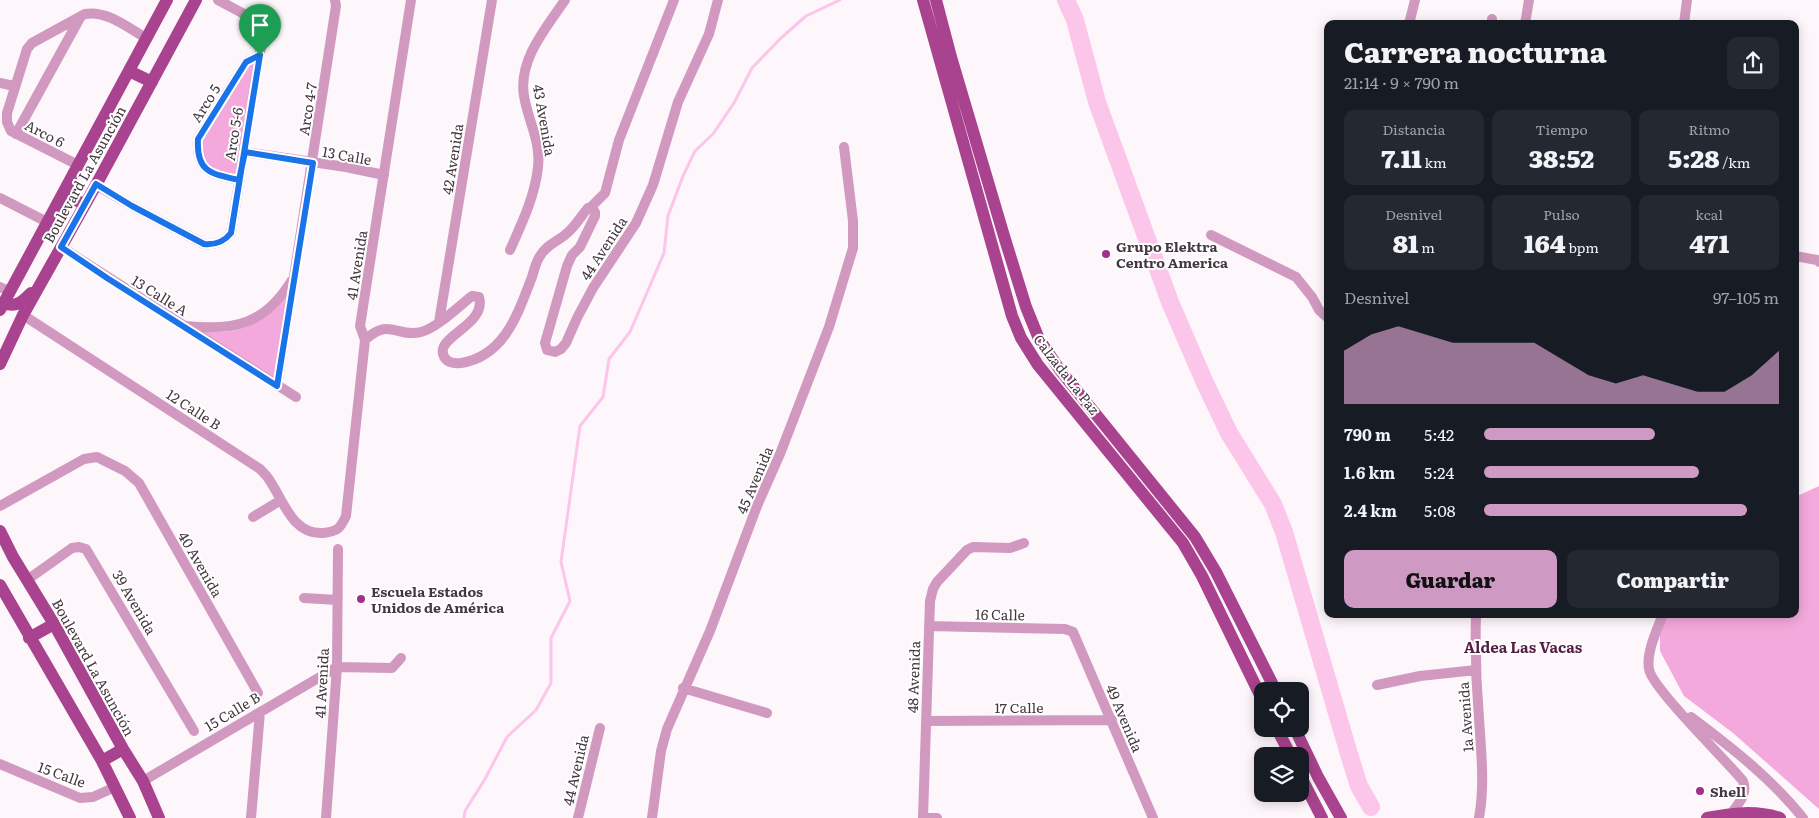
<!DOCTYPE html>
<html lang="es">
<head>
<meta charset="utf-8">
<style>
  :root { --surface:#171b24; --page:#242831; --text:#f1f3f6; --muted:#9ea1a6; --accent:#ce9ac4 }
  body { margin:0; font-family:Literata,serif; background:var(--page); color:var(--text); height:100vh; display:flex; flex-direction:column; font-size:19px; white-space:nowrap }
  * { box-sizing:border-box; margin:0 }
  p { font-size:16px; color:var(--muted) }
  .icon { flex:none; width:28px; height:28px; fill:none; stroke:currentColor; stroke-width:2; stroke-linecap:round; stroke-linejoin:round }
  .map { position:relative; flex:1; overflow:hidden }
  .panel { position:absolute; left:1324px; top:20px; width:475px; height:598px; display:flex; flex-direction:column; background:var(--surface); border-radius:10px; box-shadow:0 2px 12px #0003 }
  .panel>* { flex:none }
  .controls { position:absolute; left:1254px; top:682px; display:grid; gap:10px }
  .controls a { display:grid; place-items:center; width:55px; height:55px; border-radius:10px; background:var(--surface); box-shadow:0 2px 12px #0003; font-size:25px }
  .pin { position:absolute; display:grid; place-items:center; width:42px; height:42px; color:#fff; margin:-51px -21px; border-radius:50% 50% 50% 0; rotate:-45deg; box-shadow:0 0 5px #0007 }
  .pin .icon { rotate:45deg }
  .round { display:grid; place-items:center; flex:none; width:52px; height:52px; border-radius:10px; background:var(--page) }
  .overview { display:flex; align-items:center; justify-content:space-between; height:85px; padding:0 20px }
  h1 { font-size:28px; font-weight:800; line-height:38px }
  .stats { display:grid; grid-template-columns:repeat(3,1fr); gap:8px; height:85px; padding:5px 20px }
  .stats div { display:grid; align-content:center; border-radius:10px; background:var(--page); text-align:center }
  .stats b { font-size:25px; font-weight:800 }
  .stats small { font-size:14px; font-weight:400 }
  .stats p { font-size:14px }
  .chart { height:140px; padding:10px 20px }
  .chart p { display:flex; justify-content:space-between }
  .chart svg { width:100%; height:90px; margin-top:5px; fill:var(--accent); opacity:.7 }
  .cta { display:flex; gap:10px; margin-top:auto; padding:10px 20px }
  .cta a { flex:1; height:58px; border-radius:10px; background:var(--accent); color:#111; font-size:20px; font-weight:800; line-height:58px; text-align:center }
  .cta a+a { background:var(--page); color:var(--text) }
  ul { padding:0 20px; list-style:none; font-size:16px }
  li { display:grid; grid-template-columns:80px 60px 1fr; align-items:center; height:38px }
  li i { height:12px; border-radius:6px; background:var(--accent) }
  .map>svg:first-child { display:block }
  .green { fill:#f3a9db }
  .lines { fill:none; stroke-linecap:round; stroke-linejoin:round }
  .stream { stroke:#fcc5ea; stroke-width:3 }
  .river { stroke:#fcc5ea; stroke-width:18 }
  .minor { stroke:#d299c0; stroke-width:10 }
  .major { stroke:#a9438f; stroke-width:12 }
  .route-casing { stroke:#fff; stroke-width:10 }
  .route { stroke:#1a73e8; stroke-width:6 }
  .poi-dot { fill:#a32e87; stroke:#fff; stroke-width:2 }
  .labels { text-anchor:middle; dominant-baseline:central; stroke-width:4; stroke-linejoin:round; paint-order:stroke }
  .street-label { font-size:14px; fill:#443740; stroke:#fff }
  .poi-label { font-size:14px; font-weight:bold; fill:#443740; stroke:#fff; text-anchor:start }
  .neighbourhood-label { font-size:15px; font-weight:bold; fill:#551c46; stroke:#fff }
</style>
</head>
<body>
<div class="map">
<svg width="1819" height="818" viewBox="0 0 1819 818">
  <rect width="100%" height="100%" fill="#fdf6fa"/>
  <path class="green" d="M256 61 238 177 220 173 203 163 201 140 249 64Z
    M290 292 275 380 197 329C240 338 262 323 290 292Z
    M1819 486V809L1733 733 1684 696 1660 651V614H1795V497Z"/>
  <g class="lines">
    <path class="stream" d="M464 818 465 811 485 779 507 737 536 710 551 683V638L570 601 561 562 580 426 603 397 609 359 630 332 664 253 668 216 683 176 695 151 713 134 734 103 752 68 781 38 806 16 840 0"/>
    <path class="river" d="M1066 0 1075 20 1097 102 1170 302 1205 383 1229 433 1273 504 1284 532 1349 754 1359 786 1371 807"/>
    <path class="minor" d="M1409 24 1415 0
      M1492 24V19
      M1525 24 1529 0
      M1684 24 1687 0
      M0 83 14 86
      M16 134 81 16
      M245 152 346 167 384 175
      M78 165 11 131 7 122V113L27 49 32 43 85 14C107 10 128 28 146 38
      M239 180C211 174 196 172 198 139L246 62 260 55
      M96 185 132 206 204 244C215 245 224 242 231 233L263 33 259 22 218 0
      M0 198 47 222
      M591 207 595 212V216L580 247 572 255 567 266 545 343 547 350 555 352 561 349 566 343 577 318 593 288 636 223 653 185 678 102 709 34 718 0
      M1211 235 1296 277 1312 297 1319 310 1328 318
      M61 247 296 397
      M510 250C522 223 535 196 538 167 541 141 528 121 524 96 518 60 546 28 565 0
      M1795 256 1817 260 1819 262
      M0 287 9 291
      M23 315 260 469C264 473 268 477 270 481 284 502 293 535 323 533 338 531 340 529 346 516L365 340 360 326 411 0
      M439 322 492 0
      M186 326C236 331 265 324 292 280
      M365 340C389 317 397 338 421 332 437 328 459 306 472 296L479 297C487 324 438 336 443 354 445 362 453 364 461 363 505 356 518 313 532 277 534 270 536 262 540 256 546 245 557 242 566 234 575 227 581 216 588 208L591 207 605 193 619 140 674 0
      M277 386 336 6 335 0
      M0 506 84 459 97 457 125 471 139 483 258 693
      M253 517 281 500
      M27 580 72 548 79 547 86 549 194 731
      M304 598 337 600
      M1476 614C1475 649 1476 683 1479 718 1481 751 1485 785 1479 818
      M1663 614C1657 630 1646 652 1649 669 1651 687 1727 761 1743 781 1748 794 1739 803 1731 814
      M929 626 1065 629 1073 632 1153 818
      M1377 685 1420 676 1476 670
      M683 688 767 713
      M1691 717C1731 747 1772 779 1803 818
      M926 721 1112 720
      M0 764 80 798 93 797 115 787
      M143 781 337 667 392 668 401 658
      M251 818 260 712
      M326 818 337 667 338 549
      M578 818 600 728
      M652 818 661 751 667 729 710 631 757 506 780 454 829 327 853 248V221L844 147
      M923 818 930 601 933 589 937 582 967 550 973 547 1010 548 1024 543
      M923 818H937"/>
    <path class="major" d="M923 0 1012 316 1021 338 1038 365 1183 543 1202 576 1262 699
      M936 0 951 57 1004 236 1026 307 1039 339 1060 370 1195 537 1216 572 1276 691
      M129 71 152 82
      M63 193 85 205
      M4 303C16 308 22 302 31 293
      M0 310 167 0
      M0 364 23 315 96 185 196 0
      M0 531 13 557 54 624 123 749 143 781 159 818
      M0 585 102 761 130 818
      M29 638 54 624
      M1277 729 1291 756
      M1295 729 1318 777 1341 818
      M102 761 123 749
      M1300 775 1322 818
      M1707 818C1732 813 1756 810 1780 818"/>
  </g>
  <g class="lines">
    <defs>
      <path id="route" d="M260 55 231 233C224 242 215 245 204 244L132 206 96 184 61 247 107 278 277 386 313 163 245 152 239 180C211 174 196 172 198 139L246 62 260 55"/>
    </defs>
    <use href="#route" class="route-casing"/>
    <use href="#route" class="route"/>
  </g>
  <g class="poi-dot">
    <circle cx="1106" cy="254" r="5"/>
    <circle cx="361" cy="599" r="5"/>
    <circle cx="1700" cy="791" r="5"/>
  </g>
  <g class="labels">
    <g class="street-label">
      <text transform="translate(205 103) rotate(-58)">Arco 5</text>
      <text transform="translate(307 109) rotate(-81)">Arco 4-7</text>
      <text transform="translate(545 120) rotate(80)">43 Avenida</text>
      <text transform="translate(45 133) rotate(27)">Arco 6</text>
      <text transform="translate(233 134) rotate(-81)">Arco 5-6</text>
      <text transform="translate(347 155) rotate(10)">13 Calle</text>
      <text transform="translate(452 159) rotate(-81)">42 Avenida</text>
      <text transform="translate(84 174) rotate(-61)">Boulevard La Asunción</text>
      <text transform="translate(603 248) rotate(-57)">44 Avenida</text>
      <text transform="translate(356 265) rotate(-81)">41 Avenida</text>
      <text transform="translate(160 295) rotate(32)">13 Calle A</text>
      <text transform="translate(1067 374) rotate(52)">Calzada La Paz</text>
      <text transform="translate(194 409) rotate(33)">12 Calle B</text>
      <text transform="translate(754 480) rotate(-67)">45 Avenida</text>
      <text transform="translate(201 564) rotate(60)">40 Avenida</text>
      <text transform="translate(135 602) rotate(60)">39 Avenida</text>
      <text transform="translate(1000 614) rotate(1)">16 Calle</text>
      <text transform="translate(94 667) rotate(61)">Boulevard La Asunción</text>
      <text transform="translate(913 677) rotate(-88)">48 Avenida</text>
      <text transform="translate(321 683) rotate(-87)">41 Avenida</text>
      <text x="1019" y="707">17 Calle</text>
      <text transform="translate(232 711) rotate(-31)">15 Calle B</text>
      <text transform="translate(1465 717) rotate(-94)">1a Avenida</text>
      <text transform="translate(1125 718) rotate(67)">49 Avenida</text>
      <text transform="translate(575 770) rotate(-77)">44 Avenida</text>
      <text transform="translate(62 774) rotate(20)">15 Calle</text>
    </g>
    <g class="poi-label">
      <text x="1116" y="246">Grupo Elektra<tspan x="1116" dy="16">Centro America</tspan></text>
      <text x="371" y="591">Escuela Estados<tspan x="371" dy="16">Unidos de América</tspan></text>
      <text x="1710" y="791">Shell</text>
    </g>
    <g class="neighbourhood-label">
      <text x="1523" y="646">Aldea Las Vacas</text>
    </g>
  </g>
</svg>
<div class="controls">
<a><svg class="icon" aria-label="locate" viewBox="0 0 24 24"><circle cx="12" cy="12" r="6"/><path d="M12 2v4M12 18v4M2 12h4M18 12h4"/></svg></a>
<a><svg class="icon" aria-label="layers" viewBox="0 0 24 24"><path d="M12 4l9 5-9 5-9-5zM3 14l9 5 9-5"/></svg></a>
</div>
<div class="pin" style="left:260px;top:55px;background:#1e9e55"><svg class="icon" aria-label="arrive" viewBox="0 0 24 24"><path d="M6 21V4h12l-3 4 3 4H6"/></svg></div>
<section class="panel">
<div class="overview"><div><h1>Carrera nocturna</h1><p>21:14 · 9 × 790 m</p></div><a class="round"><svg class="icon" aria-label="share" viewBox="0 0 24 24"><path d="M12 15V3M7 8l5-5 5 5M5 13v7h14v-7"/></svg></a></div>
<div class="stats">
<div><p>Distancia</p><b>7.11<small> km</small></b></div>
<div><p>Tiempo</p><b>38:52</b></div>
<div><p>Ritmo</p><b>5:28<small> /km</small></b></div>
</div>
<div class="stats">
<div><p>Desnivel</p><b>81<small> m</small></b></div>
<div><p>Pulso</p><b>164<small> bpm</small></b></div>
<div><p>kcal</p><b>471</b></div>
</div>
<div class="chart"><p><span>Desnivel</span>97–105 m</p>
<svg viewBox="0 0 160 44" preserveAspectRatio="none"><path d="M0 44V18L10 10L20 6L30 10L40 14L50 14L60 14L70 14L80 22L90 30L100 34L110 30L120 34L130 38L140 38L150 30L160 18V44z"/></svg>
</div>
<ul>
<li><b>790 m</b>5:42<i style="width:58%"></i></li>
<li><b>1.6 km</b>5:24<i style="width:73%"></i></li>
<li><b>2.4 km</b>5:08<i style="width:89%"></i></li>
</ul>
<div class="cta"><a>Guardar</a><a>Compartir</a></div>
</section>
</div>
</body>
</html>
